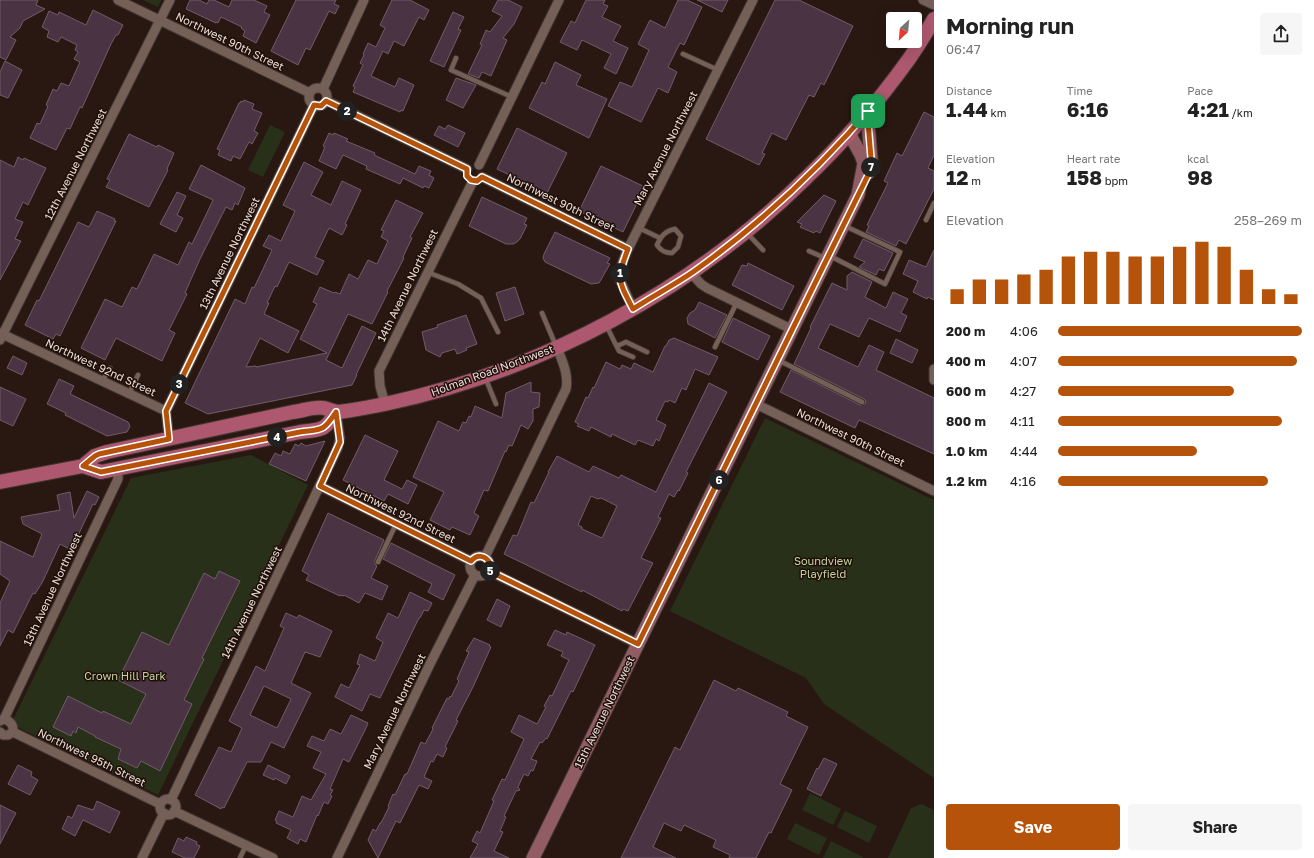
<!DOCTYPE html>
<html lang="en">
<head>
<meta charset="utf-8">
<style>
  :root { --surface:#fff; --page:#f6f6f6; --text:#222; --muted:#767676; --accent:#b45309 }
  body { margin:0; font-family:"Golos Text",sans-serif; background:var(--page); color:var(--text); height:100vh; display:flex; flex-direction:column; font-size:15px; white-space:nowrap }
  * { box-sizing:border-box; margin:0 }
  p { font-size:13px; color:var(--muted) }
  .icon { flex:none; width:22px; height:22px; fill:none; stroke:currentColor; stroke-width:2; stroke-linecap:round; stroke-linejoin:round }
  .map { position:relative; flex:1; overflow:hidden }
  .sheet { display:flex; flex-direction:column; background:var(--surface); width:380px }
  .sheet>* { flex:none }
  .needle { width:26px; rotate:206deg }
  .controls { position:absolute; left:886px; top:12px; display:grid; gap:8px }
  .controls a { display:grid; place-items:center; width:36px; height:36px; border-radius:4px; background:var(--surface); box-shadow:0 4px 16px #0002; font-size:20px }
  .pin { position:absolute; display:grid; place-items:center; width:34px; height:34px; color:#fff; margin:-17px; border-radius:8px; box-shadow:0 2px 6px #0006 }
  .km { position:absolute; width:20px; height:20px; margin:-10px; border-radius:50%; background:#222; color:#fff; font-size:11px; line-height:20px; text-align:center }
  .round { display:grid; place-items:center; flex:none; width:42px; height:42px; border-radius:4px; background:var(--page) }
  .head { display:flex; align-items:center; justify-content:space-between; height:68px; padding:0 12px }
  h1 { font-size:22px; font-weight:700; line-height:30px }
  .figures { display:grid; grid-template-columns:repeat(3,1fr); gap:6px; height:68px; padding:4px 12px }
  .figures div { display:grid; align-content:center }
  .figures b { font-size:20px; font-weight:700 }
  .figures small { font-size:11px; font-weight:400 }
  .figures p { font-size:11px }
  .chart { height:112px; padding:8px 12px }
  .chart p { display:flex; justify-content:space-between }
  .chart svg { width:100%; height:72px; margin-top:4px; stroke:var(--accent); stroke-width:6 }
  .cta { display:flex; gap:8px; margin-top:auto; padding:8px 12px }
  .cta a { flex:1; height:46px; border-radius:4px; background:var(--accent); color:#fff; font-size:16px; font-weight:700; line-height:46px; text-align:center }
  .cta a+a { background:var(--page); color:var(--text) }
  ul { padding:0 12px; list-style:none; font-size:13px }
  li { display:grid; grid-template-columns:64px 48px 1fr; align-items:center; height:30px }
  li i { height:10px; border-radius:5px; background:var(--accent) }
  main { display:flex; flex:1; min-height:0 }
  .map>svg:first-child { display:block }
  .green { fill:#283019 }
  .building { fill:#4a3443; stroke:#6f5c69; fill-rule:evenodd }
  .lines { fill:none; stroke-linecap:round; stroke-linejoin:round }
  .lane-casing { stroke:#413431; stroke-width:6 }
  .street-casing { stroke:#413431; stroke-width:11 }
  .secondary-casing { stroke:#413431; stroke-width:15 }
  .primary-casing { stroke:#413431; stroke-width:16 }
  .lane { stroke:#756057; stroke-width:4.5 }
  .street { stroke:#756057; stroke-width:9 }
  .secondary { stroke:#915c63; stroke-width:13 }
  .primary { stroke:#ad586e; stroke-width:14 }
  .route-casing { stroke:#fff; stroke-width:8 }
  .route { stroke:#b45309; stroke-width:5 }
  .labels { text-anchor:middle; dominant-baseline:central; stroke-width:3; stroke-linejoin:round; paint-order:stroke }
  .street-label { font-size:11px; fill:#ecdfda; stroke:#1f0f08 }
  .park-label { font-size:11px; fill:#c1d4a1; stroke:#1f0f08 }
</style>
</head>
<body>
<main>
<div class="map">
<svg width="934" height="858" viewBox="0 0 934 858">
  <rect width="100%" height="100%" fill="#291811"/>
  <path class="green" d="M143 0H161L158 7Z
    M270 125 285 132 263 177 248 170Z
    M765 418 934 500V778L824 704 806 678 670 611Z
    M251 455 308 485 158 795 11 724 131 478Z
    M810 793 841 809 833 825 802 810Z
    M922 804 934 810V858H888L911 808Z
    M845 811 877 826 869 843 837 827Z
    M795 823 827 838 819 855 787 839Z
    M831 841 863 857 862 858H823Z"/>
  <path class="building" d="M0 0H38L36 5 45 9 23 21 20 28 10 37 16 40 6 60 0 57Z
    M190 0H199L207 4 209 0H214L229 7 232 0H254L267 6 264 12 270 15 256 43 243 36 245 31 241 28 242 27 221 17 218 23 216 22V23L186 9Z
    M296 0H336L334 4 339 6 335 14 329 11 310 50 306 48 298 65 271 51Z
    M392 0H410L429 10 424 20 419 17 404 46 394 41 388 54 383 51 371 76 395 87 399 78 414 85 403 111 401 110 400 112 353 92 355 87 353 86 363 65 360 63 364 55 363 54 368 43 376 47 385 28 380 25Z
    M498 0H508L522 7 514 24 503 38 507 40 491 76 482 72 479 78 468 74 482 45 480 44 486 30 490 32 502 16 492 11Z
    M586 0H605L603 4 608 6 602 17 621 26 613 41 628 48 616 74 604 68 611 54 582 40 577 50 560 42 571 21 575 23Z
    M678 0H687L702 7 684 45 680 43 668 67 677 72 668 93 658 88 641 122 608 106 620 82 632 87 649 50 638 44 650 20 665 28Z
    M697 0H728L722 12Z
    M775 0H799L853 26 824 85 821 83 814 97 809 95 786 140 772 133 762 153 765 154 759 165 706 139Z
    M93 10 123 25 118 35H116L111 44 82 108 80 107 70 129 67 128 56 150 30 138 37 123 40 124 48 106 46 105 53 89 57 91 61 83 69 86 80 62 74 59 78 52 75 50 77 45 61 37 58 42 47 37 49 31 42 27 49 11 58 15 59 12 86 25Z
    M453 12 464 17 458 29 461 30 444 67 430 61Z
    M5 61 22 70 8 98 0 95V72Z
    M555 62 581 75 576 85 607 99 589 138 529 108 542 82 545 84Z
    M456 78 476 85 463 108 446 100Z
    M244 100 254 104 252 109 262 113 254 131 258 133 252 144 249 142 240 159 233 156 231 161 218 155 220 150 217 149 239 103H240L241 101 243 102Z
    M924 112 934 117V155L928 168 934 171V189L906 244 899 240 896 246 866 232 869 226 867 225 888 183 884 181 897 153 902 156Z
    M448 125 465 133 458 147 434 135 439 126 445 129Z
    M517 128 567 153 547 193 497 169Z
    M329 133 333 135 334 133 348 139 346 141 375 153 374 155 415 174 419 166 431 171 429 175 434 178 429 188 424 186 423 188 403 178 400 184 366 169 367 166 343 155 336 169 319 161 325 147 323 146Z
    M129 134 157 147 158 145 174 153 167 169 168 170 149 207 106 187 110 180 107 179Z
    M18 157 23 160 24 158 46 168 28 205 23 202 15 219 23 222 15 239 21 241 0 280V160L14 167Z
    M304 162 323 172 311 195 331 205 342 181 361 190 345 224 347 225 342 235 329 228 315 257 324 261 317 275 289 262 277 287 275 286 267 303H269L264 314 299 331 288 353 260 338 246 367 256 366V367L327 353 300 339 317 304 313 302 320 287 334 293 335 292 340 294 349 274 358 279 368 260 377 264 388 241 381 237 384 231 381 230 396 200 423 213 410 237 412 238 403 257 404 258 387 291 388 292 372 324 348 314 326 360 342 368 362 326 376 333 356 375H357L352 385 208 414 185 403 235 299 245 304 252 287 254 288 272 250 263 246 269 235 281 241 295 211 283 205Z
    M201 165 245 188 238 205 235 203 232 210 226 207 200 259 185 293 187 294 169 330 175 333 162 361 116 338 105 360 81 348 105 299 122 307 132 287 137 289 154 254 178 265 189 242 192 244 213 200 189 189Z
    M601 166 645 187 623 232 579 211Z
    M177 192 186 196 177 215 183 218 176 232 160 224Z
    M824 195 836 201 820 233 816 231 814 233 800 227 802 224 797 222Z
    M482 197 527 218 524 224 527 225 520 239 517 242 513 244H506L469 226Z
    M97 211 115 219 114 221H116L60 336 56 334 53 339 25 325 37 300 39 301 78 222 89 227Z
    M555 232 610 258 607 263 610 264 599 283 591 284 545 262 543 258 544 254Z
    M863 239 893 253 884 271 879 269 876 275 859 267 865 262 854 257Z
    M934 250V300L928 297 927 299 913 292 918 281 903 274 909 260 926 267Z
    M748 263 794 286 782 310 732 285 742 265 747 266Z
    M852 272 872 282 865 297 886 308 893 292 908 299 901 313 907 316 900 332 869 318 859 337 830 324 818 348 858 367 869 345 884 352 876 370 934 398V454L859 420 855 428 780 392 791 370 860 405 865 404 866 401 864 399 794 364 811 328 810 327 832 283 847 290V276Z
    M515 287 524 314 505 321 496 293Z
    M699 302 727 315 715 338 688 324 687 318 690 313 695 310Z
    M466 315 477 344 466 348 467 350 457 354 455 349 442 353 440 357 426 350 422 332 438 327 437 325Z
    M733 318 770 336 758 360 722 342Z
    M674 338 718 357 709 375 695 369 686 390 682 388 675 403 669 400 668 402 665 401 656 420 666 425 659 441 656 439 653 446 638 440 635 445 612 434 611 437 591 427 589 431 577 426 579 424 575 422 586 397 588 398 593 387 594 388 606 362 620 369 622 365 631 369 634 363 653 372 665 346H666L669 340Z
    M896 339 918 350 912 363 890 353Z
    M13 356 27 363 22 375 7 368Z
    M59 379 74 386 70 394 128 422 130 426 127 432 107 436 65 415 66 413 47 404Z
    M531 382V392L540 393 539 407 533 409V421L528 429 521 425 512 446 509 445 506 452 505 451 488 491 484 490 474 513 479 516 470 535 452 527 450 530 430 520 444 492 413 477 438 421 459 431 463 422 466 423 469 416 471 417 475 406 502 418 506 393Z
    M709 383 727 392 686 472 688 473 679 491 678 490 674 497 669 494 658 517 661 518 641 558 653 563 628 611 623 609 622 611 582 590V592L504 554 513 535 517 536 531 502 534 503 549 472H548L557 456 589 472 593 466 619 478 621 475 656 492ZM591 496 598 499 601 498 617 506 602 538 582 529V527L578 525Z
    M0 387 26 399 13 426 0 420Z
    M365 435 398 451 384 480 402 489 407 480 417 485 408 504 388 494 384 501 343 480Z
    M325 441 306 481 269 464 275 453 281 456 283 451 290 454 295 444 299 446 301 443 306 446Z
    M87 491 99 497 95 505 93 504 71 550 60 544 43 581 35 594 33 593 13 633 8 630 0 646V603L10 581 0 574V541L33 557 42 534 23 524 21 517 60 510 57 495 70 492 74 518Z
    M328 513 384 540 375 560V564L377 566 371 578 388 586 382 600 365 593 359 603 344 595 343 596 340 595V596L306 580 309 575 302 571Z
    M391 543 455 575 443 600 428 592 432 584 383 559Z
    M219 571 240 581 202 658 204 659 184 700 192 704 160 771 141 761 137 768 118 759 121 749 95 737V736L78 727 76 733 73 731 71 736 53 727 68 696 102 713 103 711 131 724 146 694 118 680 142 632 169 645 204 573 215 579Z
    M410 592 432 603 428 611 424 610 420 618H419L380 698 370 694 362 711 335 697 341 684 349 688 360 665 357 664 360 654 375 661 383 642 376 638 388 613 398 618Z
    M497 599 510 606 501 627 487 620Z
    M286 613 297 618 299 615 332 631 320 657 305 652 291 683 311 693 284 748 271 742 261 762H247L224 808 222 807 221 809 195 795 219 747 231 752 242 728 229 721 256 666 265 671 284 628 280 626ZM264 686 291 699 277 728 250 715Z
    M555 630 566 635 567 632 595 645 573 692 571 691 547 739 546 738 542 743 540 742 531 759 537 761 533 771 531 770 528 776 524 774 518 787 520 790 516 791 504 816 506 817 500 831 503 832 494 851 509 858H470L478 844 472 841 477 831 480 833 494 801 492 800 502 779 505 780 524 739 511 732 519 715 537 724 546 707 544 706 550 695 552 696 569 660 561 656 563 652 547 645Z
    M474 638 490 645 489 646 491 647 473 687 456 720 458 721 445 747 447 748 443 757 437 754 433 762 431 761 424 777 432 781 428 789 419 785 400 823 396 821 378 858 368 840 373 829 376 831 380 823H381L389 807 388 806 393 794 395 795 405 774H407L421 742 425 744 433 729 432 728 447 698 449 699 450 696 451 697 459 681 457 679 469 652 466 651Z
    M714 680 736 691 738 688 788 712 786 716 808 727 780 784 792 790 771 833 769 832 756 858H729L730 855 713 847 716 840 684 825 681 831 664 823 653 847 676 858H621L675 747 680 750Z
    M351 715 368 723 366 728 349 762 343 759 330 789 333 790 330 795 332 796 328 804 324 802 318 816 317 815 306 842 300 839 298 844 287 838 291 830 276 823 277 821 275 820 279 811 293 817 302 796 311 800 326 774 313 768 321 752 307 746 312 736 324 741 330 729 341 734Z
    M824 758 837 764 821 796 807 789 817 768 818 769Z
    M18 765 32 772 31 776 38 780 30 795 8 784Z
    M268 765 290 776 286 784 275 778 274 780 263 775Z
    M97 801 120 812 110 833 83 820 75 836 62 829 68 816 72 818 78 805 93 810Z
    M0 805 16 813 0 844Z
    M186 837 197 842 196 844 200 846 194 858H185L172 852 178 838 184 841Z"/>
  <g class="lines">
    <defs>
      <path id="lane" d="M683 54 718 70
        M456 58 451 70 512 97
        M926 220 934 203
        M639 228 660 238
        M675 229 681 236 678 247 672 253C665 253 661 251 657 245 661 236 665 231 675 229Z
        M746 232 763 250
        M809 251 825 258
        M830 256 885 284 900 252 845 226
        M427 272 458 284 481 298 498 332
        M542 313 556 346
        M606 325 619 351 633 357
        M617 346 626 342 647 352
        M715 347 737 302
        M778 360 862 402
        M485 377 496 404
        M102 381 110 368
        M129 394 138 375
        M378 562 396 524
        M240 858 246 845"/>
      <path id="street" d="M118 0 310 93
        M923 0 934 5
        M309 97a9 9 0 1 1 18 0a9 9 0 1 1-18 0Z
        M323 89 364 0
        M327 101 467 169
        M479 165 559 0
        M482 177 628 249
        M691 273 701 284 707 288 793 330
        M633 309 620 280C619 269 624 258 628 249L753 0
        M0 333 166 411
        M0 340 170 0
        M934 369V380
        M385 404 380 386 379 371 473 181
        M756 404 934 491
        M166 411 314 105
        M166 411 169 439
        M320 486 471 561
        M470 566a10 10 0 1 1 20 0a10 10 0 1 1-20 0Z
        M485 557 566 389C569 374 562 361 557 347
        M489 571 638 644
        M4 719 118 479V469
        M0 721 4 719C11 721 14 726 13 732L8 735H3L0 732
        M13 732 160 804
        M160 807a8 8 0 1 1 16 0a8 8 0 1 1-16 0Z
        M171 800 338 447 340 438 336 412
        M174 811 273 858
        M142 858 164 813
        M337 858 430 664 475 575"/>
      <path id="secondary" d="M868 173 871 159 868 122 873 107
        M533 858 858 195 864 163 861 155 849 133"/>
      <path id="primary" d="M83 466 101 472 300 432C322 429 324 432 336 412
        M0 482 83 466 95 456 107 452 293 412C302 411 315 406 324 408 329 409 333 412 339 412 354 410 370 407 385 404 541 371 693 290 806 178 844 142 878 102 909 59 918 46 926 33 934 19"/>
    </defs>
    <use href="#lane" class="lane-casing"/>
    <use href="#street" class="street-casing"/>
    <use href="#secondary" class="secondary-casing"/>
    <use href="#primary" class="primary-casing"/>
    <use href="#lane" class="lane"/>
    <use href="#street" class="street"/>
    <use href="#secondary" class="secondary"/>
    <use href="#primary" class="primary"/>
  </g>
  <g class="lines">
    <defs>
      <path id="route" d="M326 101 467 169V176L471 180 477 181 482 177 628 249C616 279 618 280 633 309 653 296 674 285 693 272 762 223 821 167 875 103L868 122 871 158 870 171 638 644 489 571 490 563C485 555 477 554 471 561L320 486 340 442 336 412C323 432 322 429 300 432L101 472 83 466 95 456 99 454 169 439 166 411 314 105 321 106Z"/>
    </defs>
    <use href="#route" class="route-casing"/>
    <use href="#route" class="route"/>
  </g>
  <g class="labels">
    <g class="street-label">
      <text transform="translate(230 41) rotate(26)">Northwest 90th Street</text>
      <text transform="translate(665 148) rotate(-63)">Mary Avenue Northwest</text>
      <text transform="translate(75 164) rotate(-63)">12th Avenue Northwest</text>
      <text transform="translate(561 202) rotate(26)">Northwest 90th Street</text>
      <text transform="translate(229 253) rotate(-64)">13th Avenue Northwest</text>
      <text transform="translate(407 285) rotate(-64)">14th Avenue Northwest</text>
      <text transform="translate(101 367) rotate(25)">Northwest 92nd Street</text>
      <text transform="translate(492 370) rotate(-20)">Holman Road Northwest</text>
      <text transform="translate(851 437) rotate(26)">Northwest 90th Street</text>
      <text transform="translate(401 513) rotate(26)">Northwest 92nd Street</text>
      <text transform="translate(52 589) rotate(-65)">13th Avenue Northwest</text>
      <text transform="translate(251 602) rotate(-64)">14th Avenue Northwest</text>
      <text transform="translate(394 711) rotate(-64)">Mary Avenue Northwest</text>
      <text transform="translate(604 712) rotate(-64)">15th Avenue Northwest</text>
      <text transform="translate(92 757) rotate(26)">Northwest 95th Street</text>
    </g>
    <g class="park-label">
      <text x="823" y="560">Soundview<tspan x="823" dy="13">Playfield</tspan></text>
      <text x="125" y="675">Crown Hill Park</text>
    </g>
  </g>
</svg>
<div class="controls">
<a><svg class="needle" viewBox="-14 -14 28 28"><path d="M0-13l5 13h-10z" fill="#e53935"/><path d="M0 13l5-13h-10z" fill="#767676"/></svg></a>
</div>
<div class="pin" style="left:868px;top:111px;background:#1e9e55"><svg class="icon" aria-label="arrive" viewBox="0 0 24 24"><path d="M6 21V4h12l-3 4 3 4H6"/></svg></div>
<b class="km" style="left:620px;top:273px">1</b>
<b class="km" style="left:347px;top:111px">2</b>
<b class="km" style="left:179px;top:384px">3</b>
<b class="km" style="left:277px;top:437px">4</b>
<b class="km" style="left:490px;top:571px">5</b>
<b class="km" style="left:719px;top:480px">6</b>
<b class="km" style="left:871px;top:167px">7</b>
</div>
<section class="sheet">
<div class="head"><div><h1>Morning run</h1><p>06:47</p></div><a class="round"><svg class="icon" aria-label="share" viewBox="0 0 24 24"><path d="M12 15V3M7 8l5-5 5 5M5 13v7h14v-7"/></svg></a></div>
<div class="figures">
<div><p>Distance</p><b>1.44<small> km</small></b></div>
<div><p>Time</p><b>6:16</b></div>
<div><p>Pace</p><b>4:21<small> /km</small></b></div>
</div>
<div class="figures">
<div><p>Elevation</p><b>12<small> m</small></b></div>
<div><p>Heart rate</p><b>158<small> bpm</small></b></div>
<div><p>kcal</p><b>98</b></div>
</div>
<div class="chart"><p><span>Elevation</span>258–269 m</p>
<svg viewBox="0 0 160 44" preserveAspectRatio="none"><path d="M5 44V35M15 44V29M25 44V29M35 44V26M45 44V23M55 44V15M65 44V12M75 44V12M85 44V15M95 44V15M105 44V9M115 44V6M125 44V9M135 44V23M145 44V35M155 44V38"/></svg>
</div>
<ul>
<li><b>200 m</b>4:06<i style="width:100%"></i></li>
<li><b>400 m</b>4:07<i style="width:98%"></i></li>
<li><b>600 m</b>4:27<i style="width:72%"></i></li>
<li><b>800 m</b>4:11<i style="width:92%"></i></li>
<li><b>1.0 km</b>4:44<i style="width:57%"></i></li>
<li><b>1.2 km</b>4:16<i style="width:86%"></i></li>
</ul>
<div class="cta"><a>Save</a><a>Share</a></div>
</section>
</main>
</body>
</html>
